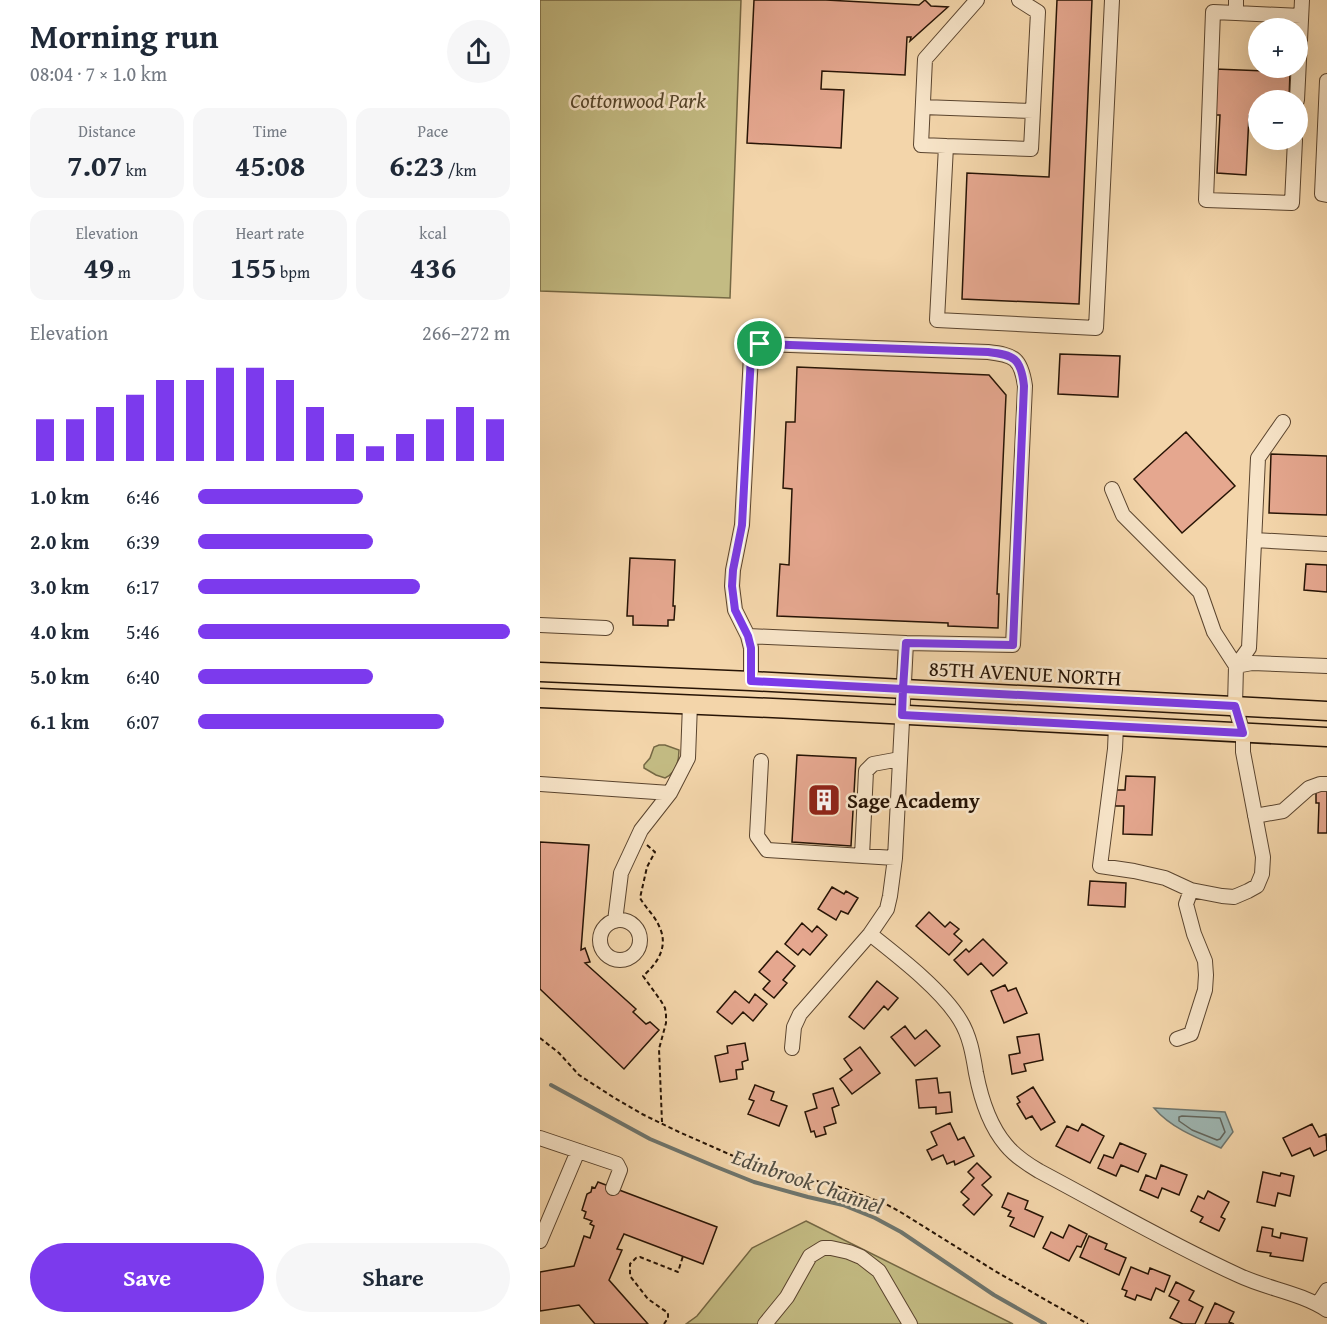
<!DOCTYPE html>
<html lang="en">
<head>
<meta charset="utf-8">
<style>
  :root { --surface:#fff; --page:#f6f6f7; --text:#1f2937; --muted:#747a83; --accent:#7c3aed }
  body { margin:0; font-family:"Gentium Book Plus",serif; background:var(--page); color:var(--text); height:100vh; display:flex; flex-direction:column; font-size:22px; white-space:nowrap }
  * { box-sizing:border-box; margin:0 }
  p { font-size:20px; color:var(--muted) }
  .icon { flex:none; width:33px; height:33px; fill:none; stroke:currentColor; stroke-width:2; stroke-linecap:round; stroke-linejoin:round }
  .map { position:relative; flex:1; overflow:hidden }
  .panel { display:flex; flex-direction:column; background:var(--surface); width:540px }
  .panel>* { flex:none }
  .buttons { position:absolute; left:708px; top:18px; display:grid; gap:12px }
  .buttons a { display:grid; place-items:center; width:60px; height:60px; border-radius:50%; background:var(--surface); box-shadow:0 6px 24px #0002; font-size:30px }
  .pin { position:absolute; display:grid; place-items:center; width:51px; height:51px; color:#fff; margin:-26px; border:3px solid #fff; border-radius:50%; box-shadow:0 2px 6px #0007 }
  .round { display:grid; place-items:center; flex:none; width:63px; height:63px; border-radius:32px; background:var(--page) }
  .overview { display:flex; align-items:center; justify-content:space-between; height:102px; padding:0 30px }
  h1 { font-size:33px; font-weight:700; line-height:45px }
  .metrics { display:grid; grid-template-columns:repeat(3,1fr); gap:9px; height:102px; padding:6px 30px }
  .metrics div { display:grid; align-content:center; border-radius:15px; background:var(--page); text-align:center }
  .metrics b { font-size:30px; font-weight:700 }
  .metrics small { font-size:16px; font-weight:400 }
  .metrics p { font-size:16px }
  .chart { height:168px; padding:12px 30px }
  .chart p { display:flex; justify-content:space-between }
  .chart svg { width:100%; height:108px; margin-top:6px; stroke:var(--accent); stroke-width:6 }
  .primary-button { display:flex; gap:12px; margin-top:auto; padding:12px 30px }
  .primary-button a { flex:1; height:69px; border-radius:36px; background:var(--accent); color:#fff; font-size:24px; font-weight:700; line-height:69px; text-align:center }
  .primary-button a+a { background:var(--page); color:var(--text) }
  ul { padding:0 30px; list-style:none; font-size:20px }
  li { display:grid; grid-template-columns:96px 72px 1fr; align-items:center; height:45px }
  li i { height:15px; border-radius:8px; background:var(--accent) }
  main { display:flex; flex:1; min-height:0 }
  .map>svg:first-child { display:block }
  .green { fill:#c3bb83; stroke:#756844; stroke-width:1.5 }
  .water { fill:#9eb6b2; stroke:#6e756d; stroke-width:1.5 }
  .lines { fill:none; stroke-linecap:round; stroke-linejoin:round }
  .shore { stroke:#62655c; stroke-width:1.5 }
  .stream { stroke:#6e756d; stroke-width:4 }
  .building { fill:#e5a78f; stroke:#271405; stroke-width:1.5 }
  .minor-casing { stroke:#5a442e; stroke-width:16 }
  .major-casing { stroke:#271405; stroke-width:21 }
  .path { stroke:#271405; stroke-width:2; stroke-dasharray:4.5 3; stroke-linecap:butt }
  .minor { stroke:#f7e4c8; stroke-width:14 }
  .major { stroke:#f3d5aa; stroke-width:18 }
  .route-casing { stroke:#fff; stroke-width:12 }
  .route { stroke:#7c3aed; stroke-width:8 }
  .labels { text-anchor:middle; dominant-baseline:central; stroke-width:5; stroke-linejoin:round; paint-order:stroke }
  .park-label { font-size:21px; font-style:italic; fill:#56462b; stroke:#f7e4c8 }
  .street-label { font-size:21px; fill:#271405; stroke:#f7e4c8 }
  .poi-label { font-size:21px; font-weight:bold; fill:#271405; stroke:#f7e4c8; text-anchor:start }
  .water-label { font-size:22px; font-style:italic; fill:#514d42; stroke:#f7e4c8 }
</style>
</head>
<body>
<main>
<section class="panel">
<div class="overview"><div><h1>Morning run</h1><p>08:04 · 7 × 1.0 km</p></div><a class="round"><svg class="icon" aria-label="share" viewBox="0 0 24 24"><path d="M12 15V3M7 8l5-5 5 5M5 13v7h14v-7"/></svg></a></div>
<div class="metrics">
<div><p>Distance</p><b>7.07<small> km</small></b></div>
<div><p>Time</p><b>45:08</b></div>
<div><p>Pace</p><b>6:23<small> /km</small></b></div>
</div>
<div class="metrics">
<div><p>Elevation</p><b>49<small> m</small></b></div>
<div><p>Heart rate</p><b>155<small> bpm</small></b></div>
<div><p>kcal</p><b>436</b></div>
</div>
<div class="chart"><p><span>Elevation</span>266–272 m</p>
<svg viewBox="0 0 160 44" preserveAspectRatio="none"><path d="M5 44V27M15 44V27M25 44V22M35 44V17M45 44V11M55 44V11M65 44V6M75 44V6M85 44V11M95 44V22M105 44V33M115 44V38M125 44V33M135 44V27M145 44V22M155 44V27"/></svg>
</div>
<ul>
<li><b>1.0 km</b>6:46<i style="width:53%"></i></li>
<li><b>2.0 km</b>6:39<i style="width:56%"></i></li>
<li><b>3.0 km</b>6:17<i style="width:71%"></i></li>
<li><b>4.0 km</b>5:46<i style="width:100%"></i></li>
<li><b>5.0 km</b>6:40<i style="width:56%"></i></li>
<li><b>6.1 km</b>6:07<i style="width:79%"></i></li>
</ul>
<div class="primary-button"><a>Save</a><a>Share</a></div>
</section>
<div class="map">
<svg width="787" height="1324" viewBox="0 0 787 1324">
  <rect width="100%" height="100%" fill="#f3d5aa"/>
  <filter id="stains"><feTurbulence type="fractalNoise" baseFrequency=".00333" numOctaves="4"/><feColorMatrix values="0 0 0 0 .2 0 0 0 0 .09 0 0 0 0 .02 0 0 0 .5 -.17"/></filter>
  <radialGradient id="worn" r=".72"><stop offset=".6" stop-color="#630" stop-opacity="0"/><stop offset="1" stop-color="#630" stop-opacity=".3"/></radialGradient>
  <path class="green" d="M0 0H201L190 298 0 291Z
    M119 745H125L139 750C139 762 136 773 125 778L116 775 104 768V765L110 758 114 747Z
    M266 1221 473 1324H146L157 1316 212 1248Z"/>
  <path class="water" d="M614 1108 685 1112 693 1132 681 1148C657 1138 631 1128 614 1108Z"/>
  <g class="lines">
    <path class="shore" d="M642 1116 680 1118 685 1132 680 1139 677 1140 652 1130 639 1121V1117Z"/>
    <path class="stream" d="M11 1085 110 1139 174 1166 214 1182 268 1197 303 1205 335 1218 361 1232 454 1295 505 1324"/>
  </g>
  <path class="building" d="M214 0H286L379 5 385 0 391 6 408 7 370 41 371 37H367L365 75 282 71 281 89 304 90 301 148 207 143Z
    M517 0H552L539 304 422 299 427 173 509 177Z
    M675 69 750 72 749 100H718V117L709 116 706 175 677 173 680 115H673Z
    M520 354 580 356 578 397 518 394Z
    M257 367 449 375 466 395 457 594H459L458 628 408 626V623L237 616 240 564 249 565 252 489 243 488 246 422H255Z
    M646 432 695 486 642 533 594 479Z
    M731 454 787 456V515L729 513Z
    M90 558 135 560 133 606H135L134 620H128V626L93 625V616H87Z
    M766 564 787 565V592L764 590Z
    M257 755 316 758 311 846 252 842Z
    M586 776 615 777 612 835 583 834 584 806H575L576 790H585Z
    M776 790H787V833H778L779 803H776Z
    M0 842 49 845 41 950 45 948 50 962 45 963 96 1009 93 1012 106 1024 110 1022 119 1030 84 1069 0 989Z
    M550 881 586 883 585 907 548 905Z
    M292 887 304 894 306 891 318 898 308 914 301 911 296 920 278 909Z
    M389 912 405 927 410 922 419 929 414 934 422 941 409 955 376 926Z
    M262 923 272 932 277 926 287 935 270 955 263 949 258 955 245 944Z
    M443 939 467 963 453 976 441 963 428 975 414 960 426 949 429 952Z
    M237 951 255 966 243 980 247 983 234 998 223 989 230 981 219 972Z
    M337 981 358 998 348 1010 344 1006 324 1029 309 1017Z
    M465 985 468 991 476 988 487 1013 464 1023 451 991Z
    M195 991 209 1003 215 994 227 1004 213 1021 203 1012 192 1024 177 1012Z
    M365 1026 375 1039 386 1030 400 1046 375 1066 351 1037Z
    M499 1034 503 1060 484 1064 486 1071 472 1074 469 1055 480 1053 477 1037Z
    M205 1043 208 1060 202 1062 203 1069 196 1070 197 1079 180 1082 175 1056 188 1053 187 1046Z
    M320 1047 340 1073 312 1094 300 1079 312 1070 304 1059Z
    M397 1078 399 1093 410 1092 412 1112 396 1114V1107L379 1108 376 1080Z
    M215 1085 234 1092 231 1100 247 1106 239 1126 208 1114 214 1101 209 1099Z
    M493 1087 515 1122 501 1130 492 1116 486 1119 477 1104 480 1102 477 1097Z
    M293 1088 299 1105 292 1108 296 1123 284 1127 286 1134 276 1137 274 1131 271 1132 265 1112 277 1108 273 1094Z
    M410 1123 418 1140 424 1137 434 1156 415 1165 414 1161 407 1164 403 1155 392 1160 387 1150 397 1145 391 1132Z
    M542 1124 564 1136 550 1163 516 1146 527 1126 538 1131Z
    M772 1124 779 1137 786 1134 787 1150 774 1156 770 1148 752 1156 743 1138Z
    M580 1143 606 1154 598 1172 581 1165 576 1176 558 1168 564 1155 573 1158Z
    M437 1163 451 1177 442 1185 452 1195 434 1215 423 1205 429 1199 421 1192 434 1178 428 1172Z
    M621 1165 647 1175 639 1195 622 1188 618 1198 600 1190 606 1175 616 1179Z
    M723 1172 740 1176 741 1173 754 1176 750 1196 738 1193 735 1206 717 1202Z
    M58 1182 177 1227 163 1264 84 1234 77 1249 82 1250 69 1280 108 1324H55L39 1305 0 1311V1272L34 1266 44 1236 50 1238 54 1226 50 1224 52 1221 44 1218 46 1212 42 1210 47 1194 51 1192 52 1187 55 1188Z
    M668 1191 689 1202 681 1217 685 1219 679 1231 660 1222 663 1217 651 1211 658 1196 664 1199Z
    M468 1193 488 1201 485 1209 503 1217 494 1237 470 1226 474 1218 468 1216 471 1211 462 1207Z
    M529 1225 547 1234 541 1247 537 1246 529 1261 503 1248 511 1232 523 1238Z
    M722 1227 733 1229 732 1236 740 1238 741 1233 767 1238 763 1261 730 1256 731 1253 717 1251Z
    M549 1236 567 1244 565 1249 586 1258 579 1275 540 1257Z
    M591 1267 608 1274 610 1268 630 1276 624 1292 616 1288 611 1300 597 1295 595 1300 585 1296 587 1291 582 1289Z
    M636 1282 654 1291 649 1300 663 1307 655 1324H643L630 1318 639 1301 629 1296Z
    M675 1303 694 1312 689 1322 694 1324H665Z"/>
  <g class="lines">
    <defs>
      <path id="minor" d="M437 0 385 59 381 145 406 146 397 320 556 328 572 0
        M696 0V13L673 12 666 200 752 203 755 140
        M696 13 761 16
        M787 81 782 194 787 195
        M757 100 762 0
        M383 107 493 111
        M406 146 491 149 498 12 479 0
        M572 489 583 515 660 592 674 632 696 666 695 706 703 733V752L723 857 722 874 717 886 708 891 694 897 682 896 651 890 625 878 594 871 560 866 575 749 576 726
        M714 540 787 544
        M0 625 66 628
        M208 636 366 643
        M696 666 709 648 718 458 743 422
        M696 666 712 663 787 666
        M211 681V648L208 636 195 610 192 586 193 570 202 525 211 355 214 346 220 344 448 352C474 355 481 358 485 386L473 645 366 643 355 858 350 896 347 909 330 934 260 1014 254 1027 252 1048
        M221 761 217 836 227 850 355 858
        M0 784 130 793
        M715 816 743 811 769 788 780 784H787
        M322 856 326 771 333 764 360 759
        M60 940a20 20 0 1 1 40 0a20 20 0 1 1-40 0Z
        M75 921 81 873 101 830 130 793 148 758 150 704
        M330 934C359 957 402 990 420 1020 430 1036 433 1055 436 1073 441 1099 449 1125 466 1145 475 1156 487 1164 499 1171 565 1206 630 1244 698 1275 727 1289 759 1292 787 1310
        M637 1039 651 1034 665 990 666 975 665 961 654 934 646 904 651 890
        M0 1138 77 1164 80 1170 73 1188
        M0 1241 38 1151
        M778 1304 787 1290
        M225 1324 247 1297 270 1256 283 1248H291L309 1252 321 1257 339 1271 370 1324"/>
      <path id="major" d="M0 672 211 681 787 711
        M0 698 254 709 787 737"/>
    </defs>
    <use href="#minor" class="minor-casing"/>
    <use href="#major" class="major-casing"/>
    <path class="path" d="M107 845 115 852 107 867 100 898C105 907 115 916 119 926 129 946 118 963 103 976L121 1001 125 1008 126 1015V1023L119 1049 122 1122
      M0 1038 19 1053 39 1075 73 1097 102 1114 139 1132 207 1162 303 1188 346 1204 362 1213 455 1271 548 1324
      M124 1324 128 1318V1313L108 1299 90 1276V1264L96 1258 100 1257 138 1272 143 1256"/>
    <use href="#minor" class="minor"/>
    <use href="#major" class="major"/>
  </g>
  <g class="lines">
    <defs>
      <path id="route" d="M220 344 214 346 211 355 202 525 193 570 192 586 195 610 208 636 211 648V681L363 689 362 715 703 733 695 706 363 689 366 643 473 645 484 386C481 358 474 355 448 352L220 344"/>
    </defs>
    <use href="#route" class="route-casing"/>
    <use href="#route" class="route"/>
  </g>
  <defs>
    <symbol id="building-square" viewBox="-11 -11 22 22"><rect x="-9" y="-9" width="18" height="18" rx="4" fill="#8f2418" stroke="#f7e4c8"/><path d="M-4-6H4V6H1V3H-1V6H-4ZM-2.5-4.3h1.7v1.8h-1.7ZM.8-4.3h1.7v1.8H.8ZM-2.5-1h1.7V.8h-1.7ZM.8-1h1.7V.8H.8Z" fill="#fff"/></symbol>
  </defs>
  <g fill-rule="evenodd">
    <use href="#building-square" x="265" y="781" width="38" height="38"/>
  </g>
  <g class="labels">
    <g class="park-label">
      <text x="98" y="100">Cottonwood Park</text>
    </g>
    <g class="street-label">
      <text transform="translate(485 673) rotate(3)">85TH AVENUE NORTH</text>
    </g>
    <g class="poi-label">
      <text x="307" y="800">Sage Academy</text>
    </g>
    <g class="water-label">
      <text transform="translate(268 1181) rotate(19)">Edinbrook Channel</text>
    </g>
  </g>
  <rect width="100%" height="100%" filter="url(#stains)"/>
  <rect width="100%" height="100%" fill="url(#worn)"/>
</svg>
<div class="buttons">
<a>+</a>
<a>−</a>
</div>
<div class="pin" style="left:220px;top:344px;background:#1e9e55"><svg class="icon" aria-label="arrive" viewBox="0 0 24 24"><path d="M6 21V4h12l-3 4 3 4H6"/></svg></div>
</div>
</main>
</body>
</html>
